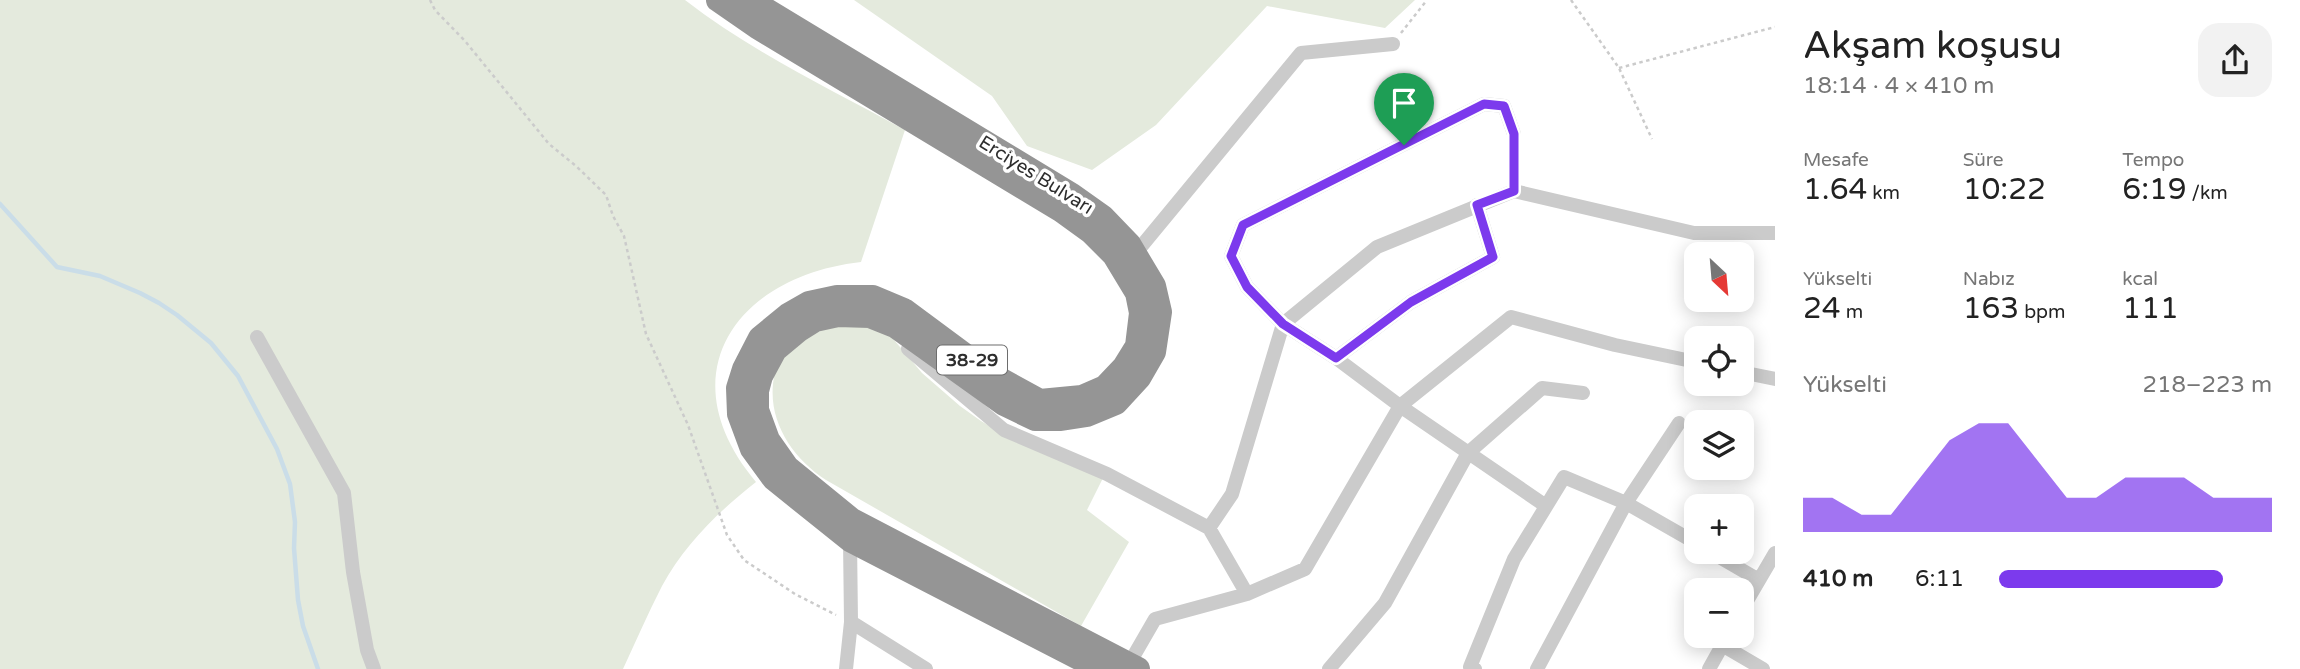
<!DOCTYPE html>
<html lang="tr">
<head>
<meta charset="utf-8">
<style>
  :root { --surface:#fff; --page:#f2f2f2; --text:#222; --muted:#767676; --accent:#7c3aed }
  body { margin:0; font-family:"Varela Round",sans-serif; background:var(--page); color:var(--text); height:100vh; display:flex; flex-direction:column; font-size:26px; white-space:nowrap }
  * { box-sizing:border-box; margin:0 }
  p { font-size:23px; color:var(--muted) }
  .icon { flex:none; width:38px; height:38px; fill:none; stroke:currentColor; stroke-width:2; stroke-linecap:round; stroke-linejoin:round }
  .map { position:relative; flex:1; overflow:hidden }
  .drawer { display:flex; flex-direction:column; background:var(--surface); width:525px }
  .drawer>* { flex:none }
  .needle { width:46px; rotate:154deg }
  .buttons { position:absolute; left:1684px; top:242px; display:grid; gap:14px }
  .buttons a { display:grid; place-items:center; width:70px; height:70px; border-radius:14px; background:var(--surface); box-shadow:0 4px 18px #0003; font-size:35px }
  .pin { position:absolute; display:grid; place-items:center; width:60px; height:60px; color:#fff; margin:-72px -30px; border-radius:50% 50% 50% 0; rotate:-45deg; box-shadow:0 0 7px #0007 }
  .pin .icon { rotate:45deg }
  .round { display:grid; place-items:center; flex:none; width:74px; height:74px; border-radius:21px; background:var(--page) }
  .head { display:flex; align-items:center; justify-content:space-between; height:119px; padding:0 28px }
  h1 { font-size:38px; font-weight:600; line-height:52px }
  .stats { display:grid; grid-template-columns:repeat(3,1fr); gap:10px; height:119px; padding:7px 28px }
  .stats div { display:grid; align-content:center }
  .stats b { font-size:30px; font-weight:600 }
  .stats small { font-size:19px; font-weight:400 }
  .stats p { font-size:19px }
  .chart { height:196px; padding:14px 28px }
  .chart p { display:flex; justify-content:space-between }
  .chart svg { width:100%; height:126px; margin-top:7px; fill:var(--accent); opacity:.7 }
  ul { padding:0 28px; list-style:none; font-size:23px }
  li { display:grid; grid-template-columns:112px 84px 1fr; align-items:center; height:52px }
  li i { height:18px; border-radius:9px; background:var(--accent) }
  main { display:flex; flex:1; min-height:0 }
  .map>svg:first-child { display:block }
  .green { fill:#e4eadd }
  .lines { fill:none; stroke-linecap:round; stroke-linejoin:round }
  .stream { stroke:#cadde8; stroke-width:4.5 }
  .path { stroke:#cbcbcb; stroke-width:2.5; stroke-dasharray:3.5 3.5; stroke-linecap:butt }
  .street { stroke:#cbcbcb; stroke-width:14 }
  .highway { stroke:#959595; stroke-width:24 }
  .route-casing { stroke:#fff; stroke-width:14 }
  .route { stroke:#7c3aed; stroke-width:9 }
  .labels { text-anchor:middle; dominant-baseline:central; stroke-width:7; stroke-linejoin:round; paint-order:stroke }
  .shield { fill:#fff; stroke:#6d6d6d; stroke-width:2 }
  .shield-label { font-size:18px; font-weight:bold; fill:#2e2e2e }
  .street-label { font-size:19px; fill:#2e2e2e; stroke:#fff }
</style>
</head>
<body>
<main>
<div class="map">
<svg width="1775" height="669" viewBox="0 0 1775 669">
  <rect width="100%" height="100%" fill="#fff"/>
  <path class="green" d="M0 0H685C752 52 830 89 905 130L861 262C736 276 666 375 756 482 719 511 685 544 662 586 648 613 636 641 623 669H0Z
    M854 0H1415L1385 28 1267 6 1156 125 1092 170 1027 146 992 96Z
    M853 321 889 334 922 373 960 406 981 421 1003 434 1103 478 1087 510 1129 542 1081 626 826 480C794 459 769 424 773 384 774 377 775 368 778 362 783 355 818 329 826 326 834 323 844 323 853 321Z"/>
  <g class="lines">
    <path class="stream" d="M0 204 57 267 100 276 140 293 159 303 177 315 211 343 238 376 277 449 290 484 295 522 294 548 298 600 303 626 318 669"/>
    <path class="path" d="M430 0 435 10 465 41 549 144 576 166 606 195 613 216 624 236 646 334 688 425 727 535 744 560 795 594 836 615
      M1571 0 1619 68 1652 139
      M1401 33 1427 0
      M1619 68 1775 27"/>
    <path class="street" d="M1514 191V134L1504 106 1484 104 1243 225 1231 256 1247 287 1283 324 1336 358 1400 406 1546 506
      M1135 254 1301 53 1393 44
      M257 337 344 493 353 572 367 650 374 669
      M908 349 1004 430 1107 474 1209 528 1232 494 1283 324 1377 247 1514 191 1694 233H1775
      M1336 358 1411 302 1493 257 1477 205
      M1741 372 1775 379
      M1209 528 1247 594
      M1709 551 1759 580
      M1741 611 1775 553
      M851 622 926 669
      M1722 645 1763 669
      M1129 664 1155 619 1247 594 1305 569 1400 406 1511 317 1615 345 1696 362
      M846 669 851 622 850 540
      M1329 669 1385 603 1468 453 1542 388 1583 393
      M1475 669 1470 667 1514 559 1564 477 1626 503 1696 543
      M1537 669 1626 503 1679 423
      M1709 669 1728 635"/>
    <path class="highway" d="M718 0 757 27 1062 211 1091 232 1114 255 1137 293 1141 313 1137 346 1124 367 1105 387 1082 397 1040 401 989 373 904 310 873 297H837L809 303 788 315 760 338 744 369 738 388 739 414 752 449 774 479 850 540 1100 669
      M750 0 1072 195 1103 217 1129 244 1154 286 1160 312 1154 352 1139 378 1116 403 1087 415 1061 419H1035L1004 404 895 326 870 316 838 315 815 320 799 330 775 350 761 376 757 391V410L768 440 787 467 852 520 1138 669"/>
  </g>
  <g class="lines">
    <defs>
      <path id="route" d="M1484 104 1504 106 1514 134V191L1477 205 1493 257 1411 302 1336 358 1283 324 1247 287 1231 256 1243 225Z"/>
    </defs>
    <use href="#route" class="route-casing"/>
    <use href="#route" class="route"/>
  </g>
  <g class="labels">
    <rect class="shield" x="937" y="345.5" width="70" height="29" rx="5"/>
    <g class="shield-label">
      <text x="972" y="360">38-29</text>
    </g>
    <g class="street-label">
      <text transform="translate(1036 175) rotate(32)">Erciyes Bulvarı</text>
    </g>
  </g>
</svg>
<div class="buttons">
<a><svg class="needle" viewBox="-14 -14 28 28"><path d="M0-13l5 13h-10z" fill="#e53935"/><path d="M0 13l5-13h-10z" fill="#767676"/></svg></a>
<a><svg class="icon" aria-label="locate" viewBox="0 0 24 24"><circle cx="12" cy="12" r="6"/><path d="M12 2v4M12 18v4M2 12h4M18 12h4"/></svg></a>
<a><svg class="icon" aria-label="layers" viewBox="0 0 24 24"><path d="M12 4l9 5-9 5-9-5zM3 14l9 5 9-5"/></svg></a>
<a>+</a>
<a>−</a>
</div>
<div class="pin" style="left:1404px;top:145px;background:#1e9e55"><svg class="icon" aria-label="arrive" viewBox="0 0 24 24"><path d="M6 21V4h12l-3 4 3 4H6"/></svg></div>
</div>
<section class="drawer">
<div class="head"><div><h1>Akşam koşusu</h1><p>18:14 · 4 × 410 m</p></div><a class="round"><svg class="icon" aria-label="share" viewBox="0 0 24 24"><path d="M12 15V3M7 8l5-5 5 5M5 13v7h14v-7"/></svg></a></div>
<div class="stats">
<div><p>Mesafe</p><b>1.64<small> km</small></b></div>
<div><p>Süre</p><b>10:22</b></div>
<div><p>Tempo</p><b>6:19<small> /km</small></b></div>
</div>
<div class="stats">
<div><p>Yükselti</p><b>24<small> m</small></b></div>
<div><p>Nabız</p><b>163<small> bpm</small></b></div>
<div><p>kcal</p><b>111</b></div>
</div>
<div class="chart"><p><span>Yükselti</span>218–223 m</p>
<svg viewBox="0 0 160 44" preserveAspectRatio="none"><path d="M0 44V32L10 32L20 38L30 38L40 25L50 12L60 6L70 6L80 19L90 32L100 32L110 25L120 25L130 25L140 32L150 32L160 32V44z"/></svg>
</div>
<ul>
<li><b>410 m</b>6:11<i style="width:82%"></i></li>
</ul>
</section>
</main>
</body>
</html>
